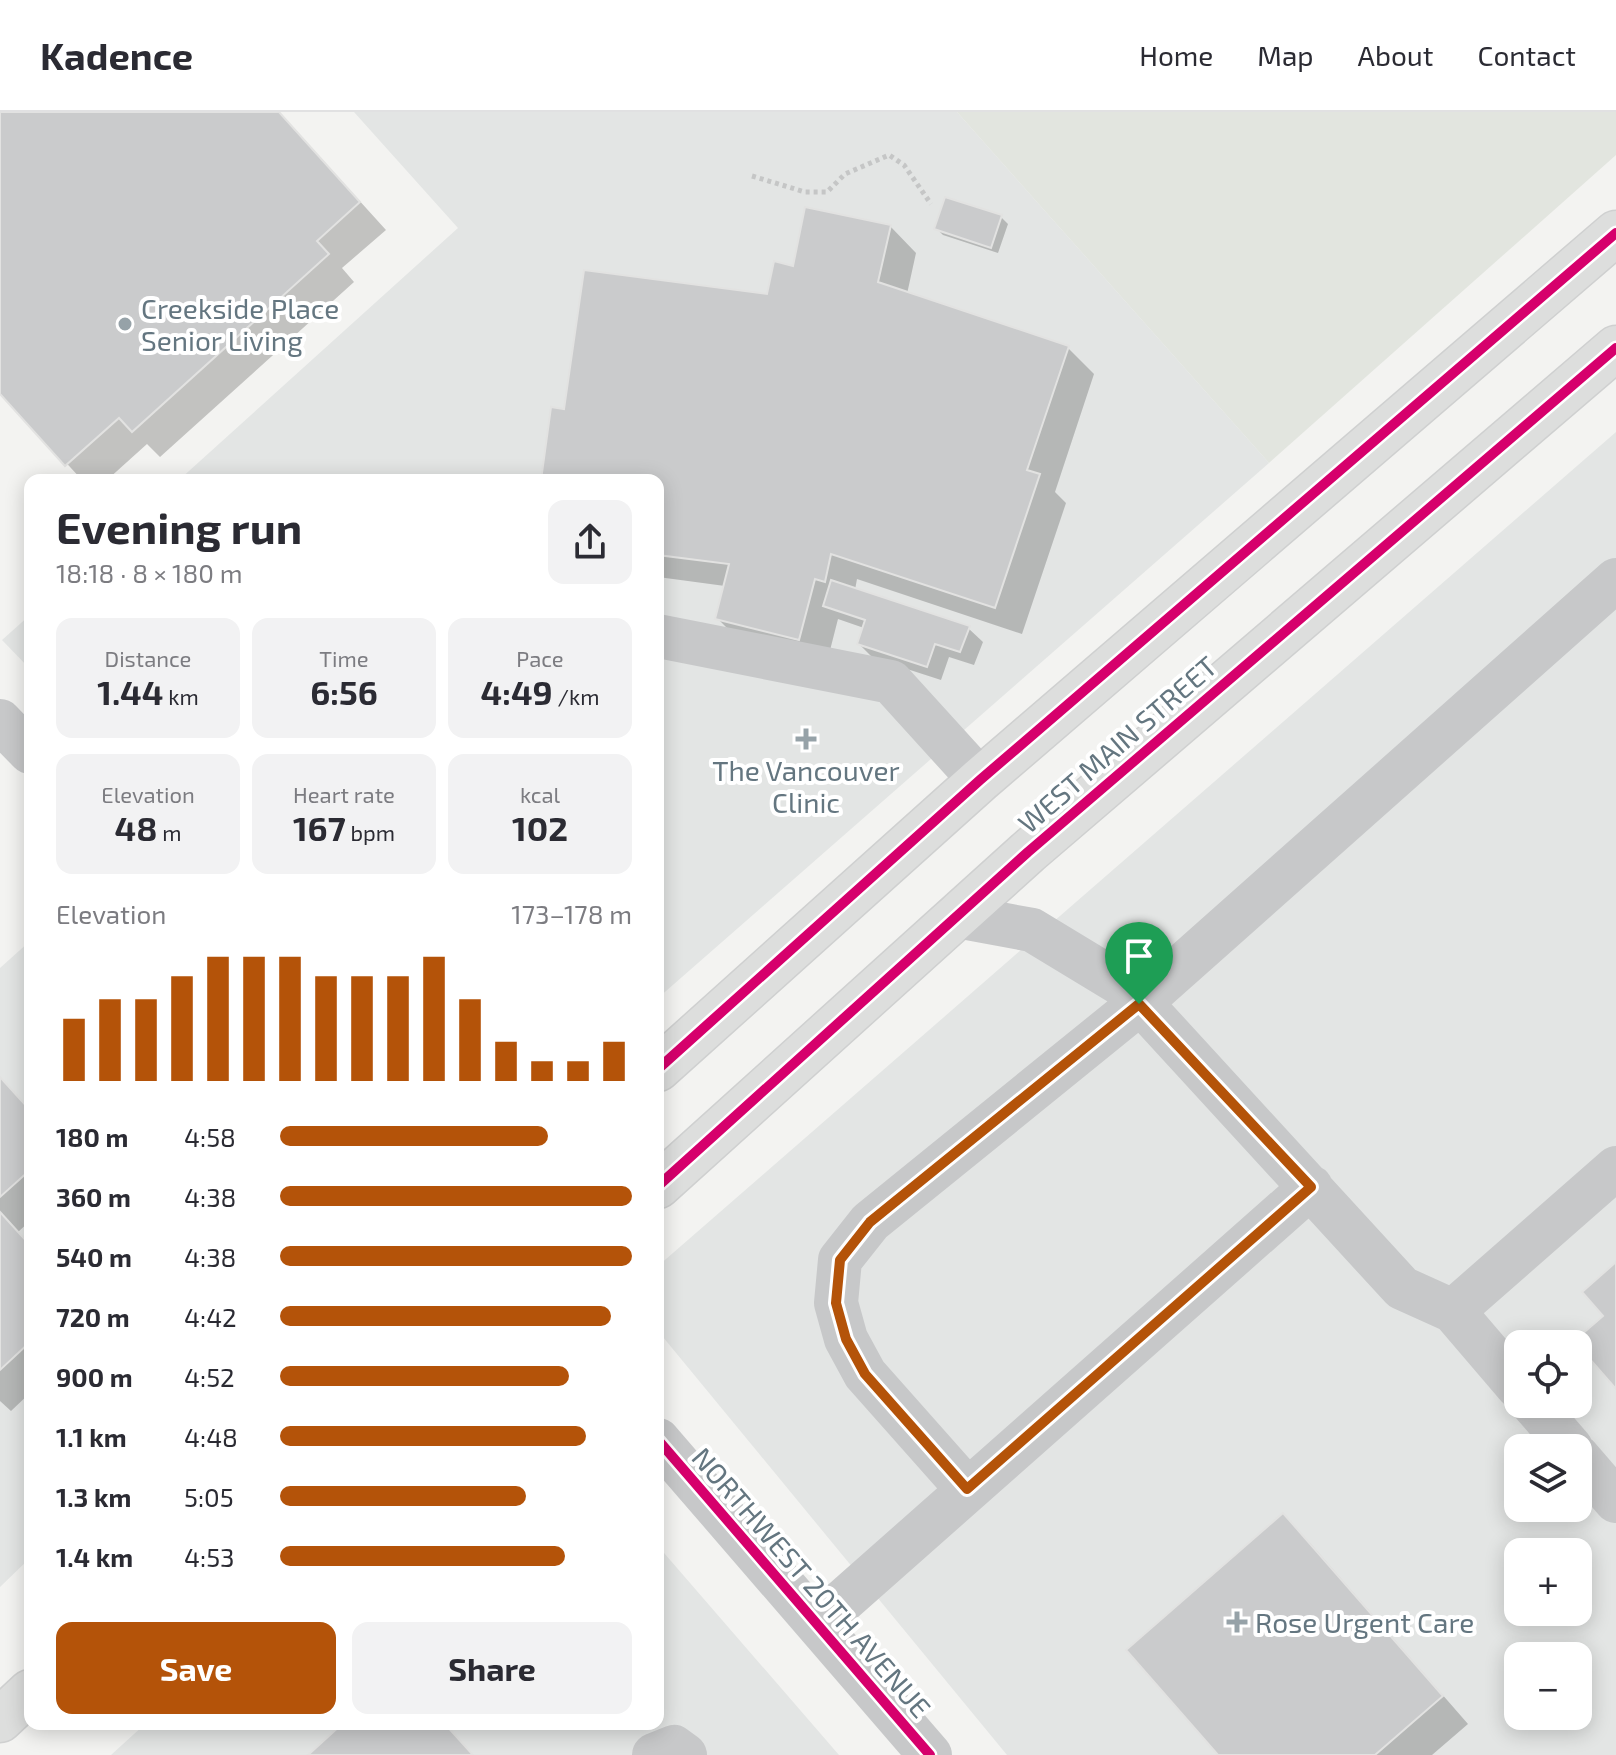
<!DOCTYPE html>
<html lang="en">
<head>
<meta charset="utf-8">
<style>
  :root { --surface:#fff; --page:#f2f2f3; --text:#2b2b33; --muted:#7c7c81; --line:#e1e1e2; --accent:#b45309 }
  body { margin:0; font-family:"Exo 2",sans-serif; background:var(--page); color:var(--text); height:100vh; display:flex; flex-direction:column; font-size:30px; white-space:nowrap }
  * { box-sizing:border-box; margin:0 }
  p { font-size:26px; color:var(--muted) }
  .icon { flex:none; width:44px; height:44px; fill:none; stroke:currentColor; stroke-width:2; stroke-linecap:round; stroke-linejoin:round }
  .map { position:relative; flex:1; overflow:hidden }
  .panel { position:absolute; left:24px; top:362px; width:640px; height:1256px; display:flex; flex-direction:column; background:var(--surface); border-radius:16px; box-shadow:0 4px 20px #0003 }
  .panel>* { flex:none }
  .buttons { position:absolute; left:1504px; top:1218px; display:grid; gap:16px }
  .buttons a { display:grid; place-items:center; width:88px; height:88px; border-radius:16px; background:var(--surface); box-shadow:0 4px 20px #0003; font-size:40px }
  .pin { position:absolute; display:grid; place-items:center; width:68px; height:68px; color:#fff; margin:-82px -34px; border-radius:50% 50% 50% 0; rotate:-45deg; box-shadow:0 0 8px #0007 }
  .pin .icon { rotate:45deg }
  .round { display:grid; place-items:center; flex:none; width:84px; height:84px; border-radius:16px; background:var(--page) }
  .overview { display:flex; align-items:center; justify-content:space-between; height:136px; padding:0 32px }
  h1 { font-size:44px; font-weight:700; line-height:60px }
  .figures { display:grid; grid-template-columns:repeat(3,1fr); gap:12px; height:136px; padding:8px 32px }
  .figures div { display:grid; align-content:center; border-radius:16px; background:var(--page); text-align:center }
  .figures b { font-size:34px; font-weight:700 }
  .figures small { font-size:22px; font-weight:400 }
  .figures p { font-size:22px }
  .chart { height:224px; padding:16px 32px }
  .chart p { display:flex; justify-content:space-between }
  .chart svg { width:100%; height:144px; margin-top:8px; stroke:var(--accent); stroke-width:6 }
  .cta { display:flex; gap:16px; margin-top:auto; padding:16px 32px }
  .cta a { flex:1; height:92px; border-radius:16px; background:var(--accent); color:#fff; font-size:32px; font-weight:700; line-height:92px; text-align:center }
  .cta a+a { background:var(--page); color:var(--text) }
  ul { padding:0 32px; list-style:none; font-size:26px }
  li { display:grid; grid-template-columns:128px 96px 1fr; align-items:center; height:60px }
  li i { height:20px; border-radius:10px; background:var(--accent) }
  header { display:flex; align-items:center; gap:48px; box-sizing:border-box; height:112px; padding:0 40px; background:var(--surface); border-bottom:2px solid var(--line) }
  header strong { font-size:38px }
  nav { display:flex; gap:44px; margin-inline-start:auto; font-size:28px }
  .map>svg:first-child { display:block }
  .built { fill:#e3e5e4; fill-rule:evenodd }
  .green { fill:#e2e5df }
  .shadow { fill:#0003 }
  .building { fill:#cacbcc; stroke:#e2e2e1; stroke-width:2 }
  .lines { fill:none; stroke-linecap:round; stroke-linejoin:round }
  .highway-casing { stroke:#cfd0d0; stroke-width:47 }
  .path { stroke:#c5c6c6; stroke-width:5; stroke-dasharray:4 4; stroke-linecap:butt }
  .minor { stroke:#c7c8c9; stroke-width:44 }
  .highway { stroke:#dddedd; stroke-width:44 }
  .cycleway-casing { stroke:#fff; stroke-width:15 }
  .cycleway { stroke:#d6006c; stroke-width:10 }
  .route-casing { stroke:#fff; stroke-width:16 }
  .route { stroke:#b45309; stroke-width:10 }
  .poi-dot { fill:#96a2a8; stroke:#fff; stroke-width:3 }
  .labels { text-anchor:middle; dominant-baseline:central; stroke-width:8; stroke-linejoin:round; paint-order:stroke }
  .poi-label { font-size:28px; fill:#647680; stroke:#fff; text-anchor:start }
  .street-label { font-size:28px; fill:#647680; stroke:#fff }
</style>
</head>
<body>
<header>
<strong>Kadence</strong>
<nav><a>Home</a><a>Map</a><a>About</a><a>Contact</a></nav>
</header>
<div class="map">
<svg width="1616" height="1643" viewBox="0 0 1616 1643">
  <rect width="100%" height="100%" fill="#f3f3f1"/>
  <path class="built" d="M354 0H957L1269 351 658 886V368H179L458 116Z
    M1616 320V1643H1007L658 1219V1154ZM1518 1232H1578V1292H1518ZM1518 1336H1578V1396H1518ZM1518 1440H1578V1500H1518ZM1518 1544H1578V1604H1518Z
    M30 503V557L2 528Z
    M30 829V1446L0 1475V856Z
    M658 1434 839 1643H111L145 1612H658Z"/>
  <path class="green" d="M957 0H1616V43L1269 351Z"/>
  <path class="shadow" d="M0 0H279L386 118 342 156 354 170 160 345 147 332 107 368H82L0 279Z
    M1001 105 1008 112 998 141 943 123 936 116Z
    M890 114 916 141 907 182 1068 236 1094 262 1055 380 1066 391 1022 522 857 467 855 478 968 516 983 530 974 553 949 545 941 568 873 546 859 532 864 516 838 507 826 554 744 533 717 506 725 474 658 465V368H543L566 299 769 184 794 156Z
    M0 965 30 998V1109L18 1120 30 1133V1281L11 1299 0 1289Z
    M1283 1404 1310 1431 1468 1612 1432 1643H1220Z"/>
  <path class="building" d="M0 0H279L360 90 317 129 329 142 132 320 119 306 65 354 0 282Z
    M945 85 1002 103 991 136 934 117Z
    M805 95 891 113 878 170 1069 234 1027 358 1040 362 995 496 831 442 825 470 815 467 799 528 715 507 729 452 658 443V368H541L551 295 564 297 584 158 767 182 774 149 793 154Z
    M831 468 970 514 960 540 935 532 927 555 857 532 865 508 823 494Z
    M0 965 30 998V1058L0 1085Z
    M0 1100 30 1133V1230L0 1258Z
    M1616 1150V1277L1574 1229 1603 1204 1582 1180Z
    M1283 1401 1443 1584 1375 1643H1218L1126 1538Z
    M342 1612H445L473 1643H308Z"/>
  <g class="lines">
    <defs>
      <path id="highway" d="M658 957 980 668 1616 121
        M658 1074 1028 740 1616 236
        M0 1608 30 1580"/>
    </defs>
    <use href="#highway" class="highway-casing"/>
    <path class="path" d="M752 64 805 80H827L845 62 889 43 904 53 931 92"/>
    <path class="minor" d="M658 524 891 570 980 668
      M0 609 30 640
      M957 804 1032 818 1126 875 1402 1176 1453 1199 1518 1275
      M1453 1199 1616 1056
      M1533 1292 1571 1336
      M658 1328 930 1643
      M1578 1345 1616 1389
      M967 1377 865 1262 846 1227 836 1191 840 1148 870 1110 1139 892 1616 468
      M818 1511 1311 1075
      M654 1643 674 1635 685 1643"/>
    <use href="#highway" class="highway"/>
    <defs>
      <path id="cycleway" d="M658 957 980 668 1616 121
        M658 1074 1028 740 1616 236
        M658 1328 930 1643"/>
    </defs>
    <use href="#cycleway" class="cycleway-casing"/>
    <use href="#cycleway" class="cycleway"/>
  </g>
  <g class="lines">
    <defs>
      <path id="route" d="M1139 892 1311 1075 967 1377 865 1262 846 1227 836 1191 840 1148 870 1110Z"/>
    </defs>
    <use href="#route" class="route-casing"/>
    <use href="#route" class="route"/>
  </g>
  <g class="poi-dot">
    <circle cx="125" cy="212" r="8"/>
    <path d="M802 615h8v8h8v8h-8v8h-8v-8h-8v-8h8z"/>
    <path d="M1233 1498h8v8h8v8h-8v8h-8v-8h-8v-8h8z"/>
  </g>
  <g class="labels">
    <g class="poi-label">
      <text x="141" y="196">Creekside Place<tspan x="141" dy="32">Senior Living</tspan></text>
      <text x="806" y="658" text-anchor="middle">The Vancouver<tspan x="806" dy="32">Clinic</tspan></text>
      <text x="1255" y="1510">Rose Urgent Care</text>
    </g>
    <g class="street-label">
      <text transform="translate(1117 632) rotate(-41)">WEST MAIN STREET</text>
      <text transform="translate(812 1470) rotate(49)">NORTHWEST 20TH AVENUE</text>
    </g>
  </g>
</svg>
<div class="buttons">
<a><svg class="icon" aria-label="locate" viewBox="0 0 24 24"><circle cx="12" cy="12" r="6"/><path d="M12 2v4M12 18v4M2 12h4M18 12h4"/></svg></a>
<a><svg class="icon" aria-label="layers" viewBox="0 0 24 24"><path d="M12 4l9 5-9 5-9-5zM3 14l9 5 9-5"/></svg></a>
<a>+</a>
<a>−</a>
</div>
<div class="pin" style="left:1139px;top:892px;background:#1e9e55"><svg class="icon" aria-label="arrive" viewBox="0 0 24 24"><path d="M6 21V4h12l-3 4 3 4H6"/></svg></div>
<section class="panel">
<div class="overview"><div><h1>Evening run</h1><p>18:18 · 8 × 180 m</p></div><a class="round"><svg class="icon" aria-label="share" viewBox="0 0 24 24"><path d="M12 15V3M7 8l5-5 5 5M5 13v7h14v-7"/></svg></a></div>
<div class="figures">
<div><p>Distance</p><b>1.44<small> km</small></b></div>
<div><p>Time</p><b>6:56</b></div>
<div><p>Pace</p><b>4:49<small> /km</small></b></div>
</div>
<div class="figures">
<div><p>Elevation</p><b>48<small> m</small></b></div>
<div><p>Heart rate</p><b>167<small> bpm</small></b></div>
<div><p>kcal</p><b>102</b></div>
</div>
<div class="chart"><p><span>Elevation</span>173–178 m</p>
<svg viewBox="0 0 160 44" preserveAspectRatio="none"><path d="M5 44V25M15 44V19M25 44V19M35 44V12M45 44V6M55 44V6M65 44V6M75 44V12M85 44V12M95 44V12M105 44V6M115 44V19M125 44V32M135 44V38M145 44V38M155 44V32"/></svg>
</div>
<ul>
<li><b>180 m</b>4:58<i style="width:76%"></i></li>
<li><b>360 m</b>4:38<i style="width:100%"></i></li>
<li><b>540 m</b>4:38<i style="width:100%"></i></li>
<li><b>720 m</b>4:42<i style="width:94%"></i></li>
<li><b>900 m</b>4:52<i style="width:82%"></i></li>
<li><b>1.1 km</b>4:48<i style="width:87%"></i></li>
<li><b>1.3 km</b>5:05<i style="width:70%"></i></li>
<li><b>1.4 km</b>4:53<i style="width:81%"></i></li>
</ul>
<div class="cta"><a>Save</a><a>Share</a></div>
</section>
</div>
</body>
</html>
